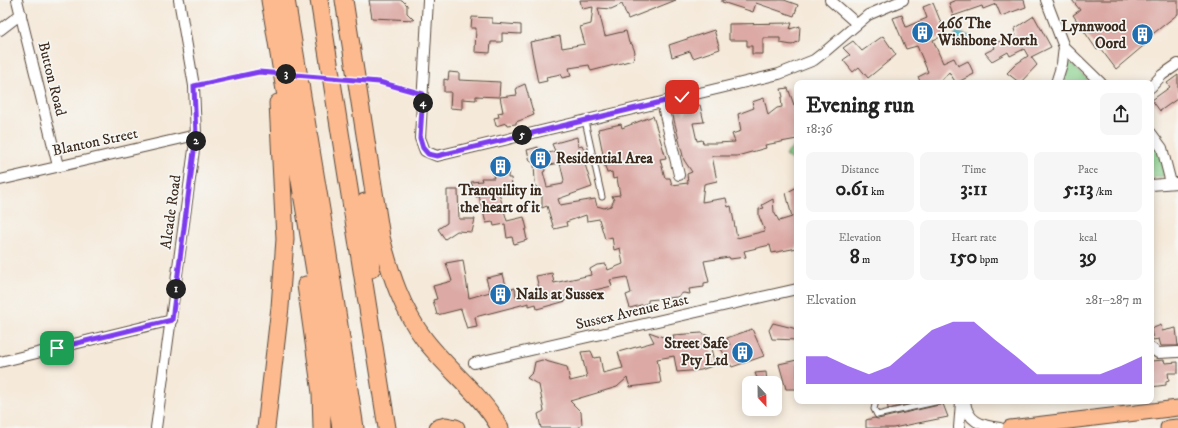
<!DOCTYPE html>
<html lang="en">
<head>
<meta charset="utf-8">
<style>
  :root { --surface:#fff; --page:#f6f6f6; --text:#222; --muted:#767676; --accent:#7c3aed }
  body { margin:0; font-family:"IM FELL DW Pica",serif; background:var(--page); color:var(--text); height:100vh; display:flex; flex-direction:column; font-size:15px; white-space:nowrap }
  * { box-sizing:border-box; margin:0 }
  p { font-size:13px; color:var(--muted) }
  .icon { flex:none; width:22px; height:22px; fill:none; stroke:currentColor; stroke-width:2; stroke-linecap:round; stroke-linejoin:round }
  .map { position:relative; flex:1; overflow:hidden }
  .drawer { position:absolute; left:794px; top:80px; width:360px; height:324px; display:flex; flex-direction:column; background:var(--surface); border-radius:8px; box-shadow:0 2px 10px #0003 }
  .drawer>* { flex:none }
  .needle { width:26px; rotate:158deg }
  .tools { position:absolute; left:742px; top:376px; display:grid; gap:8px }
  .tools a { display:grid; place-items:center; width:40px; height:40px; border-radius:8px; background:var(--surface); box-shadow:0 2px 10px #0003; font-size:20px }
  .pin { position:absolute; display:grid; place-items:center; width:34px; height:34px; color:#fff; margin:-17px; border-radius:8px; box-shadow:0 2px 6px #0006 }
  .km { position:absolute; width:20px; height:20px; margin:-10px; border-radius:50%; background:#222; color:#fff; font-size:11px; line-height:20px; text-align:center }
  .round { display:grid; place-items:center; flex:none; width:42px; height:42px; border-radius:8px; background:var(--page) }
  .overview { display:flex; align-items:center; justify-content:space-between; height:68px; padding:0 12px }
  h1 { font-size:22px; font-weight:800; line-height:30px }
  .figures { display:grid; grid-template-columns:repeat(3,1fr); gap:6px; height:68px; padding:4px 12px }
  .figures div { display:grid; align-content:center; border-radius:8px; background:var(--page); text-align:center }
  .figures b { font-size:20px; font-weight:800 }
  .figures small { font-size:11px; font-weight:400 }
  .figures p { font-size:11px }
  .chart { height:112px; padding:8px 12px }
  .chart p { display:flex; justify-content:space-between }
  .chart svg { width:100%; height:72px; margin-top:4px; fill:var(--accent); opacity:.7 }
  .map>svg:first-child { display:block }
  .green { fill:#89d18d; stroke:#627e56 }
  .water { fill:#4fbacb; stroke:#457274 }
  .building { fill:#dca9a4; fill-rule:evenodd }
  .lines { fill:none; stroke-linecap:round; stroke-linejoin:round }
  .lane-casing { stroke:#57473a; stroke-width:7 }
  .street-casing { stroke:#57473a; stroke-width:12 }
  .primary-casing { stroke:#57473a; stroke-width:17 }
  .highway-casing { stroke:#57473a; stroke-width:19 }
  .path { stroke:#57473a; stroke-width:2; stroke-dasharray:1 3; stroke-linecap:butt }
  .lane { stroke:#fff; stroke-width:5 }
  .street { stroke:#fff; stroke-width:10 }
  .primary { stroke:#fcba8e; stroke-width:15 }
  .highway { stroke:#fcba8e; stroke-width:17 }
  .path-bridge { stroke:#57473a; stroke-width:2; stroke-dasharray:1 3; stroke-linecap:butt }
  .route-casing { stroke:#fff; stroke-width:8 }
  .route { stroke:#7c3aed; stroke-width:5 }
  .labels { text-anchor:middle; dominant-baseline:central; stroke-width:3.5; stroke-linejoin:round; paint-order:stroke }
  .poi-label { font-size:15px; font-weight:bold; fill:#3b2a1e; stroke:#f6f6f2; text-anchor:start }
  .street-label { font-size:15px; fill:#3b2a1e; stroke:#f6f6f2 }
</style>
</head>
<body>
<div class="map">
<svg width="1178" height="428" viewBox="0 0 1178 428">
  <rect width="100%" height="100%" fill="#f6f6f2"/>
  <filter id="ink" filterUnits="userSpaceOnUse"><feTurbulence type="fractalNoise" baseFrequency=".025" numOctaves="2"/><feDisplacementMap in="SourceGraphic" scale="8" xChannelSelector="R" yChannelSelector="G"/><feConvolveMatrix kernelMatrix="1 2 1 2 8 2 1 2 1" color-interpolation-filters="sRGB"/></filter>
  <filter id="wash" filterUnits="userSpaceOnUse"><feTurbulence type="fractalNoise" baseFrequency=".012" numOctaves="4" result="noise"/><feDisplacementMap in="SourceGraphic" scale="16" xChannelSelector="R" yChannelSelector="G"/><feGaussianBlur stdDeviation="0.9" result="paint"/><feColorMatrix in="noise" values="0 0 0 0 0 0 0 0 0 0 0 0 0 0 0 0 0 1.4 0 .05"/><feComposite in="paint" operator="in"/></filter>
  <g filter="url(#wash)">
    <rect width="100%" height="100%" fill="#f5e9d9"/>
    <path class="green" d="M1069 62 1091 83H1062Z
      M1151 141 1162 148 1164 176 1151 178Z
      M797 144V165L785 155Z"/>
    <path class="water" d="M956 32 971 36 968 44 953 40Z"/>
    <g id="blocks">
      <path class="building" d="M369 0H402L407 5V13L414 20 372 18Z
        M580 0H676L628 19 622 4 611 9 598 8 605 36 626 31 629 43 632 44 635 52 633 60 591 71 589 65 569 68 571 76 562 78 561 74 546 77 547 81 538 83 530 42 560 36 562 48 585 44 580 27 591 24 593 7 582 9Z
        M722 0H784L798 5 794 16 756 3 753 12 722 2Z
        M956 0H1024L1026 7 1001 16 996 4 983 9 982 6 953 16 949 3Z
        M1072 0H1178V14L1145 40 1148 42 1116 69 1100 48 1097 50 1073 15 1080 10Z
        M933 3 946 35 933 40 943 63 954 58 958 66 968 61 974 74 956 83 949 72 939 83H921L918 77 928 72 917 46 906 49 893 18 902 15 906 27 927 18 923 7Z
        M1034 16 1051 47 1031 57 1037 65 1020 83 1007 73 1016 64 1028 56 1024 49 1010 56 1008 52 992 61 985 53 995 48 993 44 1016 35 1014 29Z
        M472 17 492 18V23L521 25V34L502 33V42H491L490 53 475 52 476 28H471Z
        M792 23 790 29 800 26 799 41 792 45 780 43V38H763V54H752V46H747V40H729V24Z
        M714 30 720 49 693 58 690 51 672 57 669 45Z
        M883 36 896 55 868 78 859 67 853 72 843 60 850 55 843 48 853 41 862 51Z
        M449 72 459 73V80L500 82 499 97 476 96V100L462 99V109L450 108 451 92H444V79L448 80Z
        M1178 75V100L1177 99 1160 111 1152 100 1170 87 1167 83Z
        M525 84 534 115 516 122V124L507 125 506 123 496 126 494 118 499 117 498 113 503 112 500 97 517 95 516 88Z
        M788 88 794 105 797 104V139L765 145 766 148 737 156H712L717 181 704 184 702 202 726 198 728 207 731 206 737 238 765 231 759 216V209L764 208 762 205 773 199 774 212 779 221 792 217 786 193 797 187V248L772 253 770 245 744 251 746 257 730 259 729 257 704 261 709 282 704 283V287L689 289 690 294 683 293 677 297 648 300V303L630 308 626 295 631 293 627 277 610 280 612 286 565 297 566 301 537 309 536 304 529 306V303L475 317 477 327 467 329 461 309 437 315 433 300 437 299 433 286 452 281 446 263 463 260 469 298 490 292 486 278 503 274 507 290 515 288 516 298 540 292 536 276 552 273 554 283 591 275 590 269 597 265 606 264 608 270 623 264 620 248 614 250 612 237 605 239 599 219 587 221 586 215 566 222 567 226 554 229 547 206 542 208V195L538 193 535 182 534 163 530 161 527 150 538 147 540 156 555 151 552 144 577 137 578 146 582 145 586 154 584 161 592 187 558 199 560 205 595 199 597 206 604 208 611 206 614 200 612 196 620 195 617 178 613 179 612 172 607 173 603 159H604L598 129 621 124 622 128 653 116 666 158 660 159 665 178H670L672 185 688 183 687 174 692 172 684 160 672 112 682 109 684 114 695 106 700 105 704 122 693 123 697 141 702 140 703 143H716L735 142 732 134 741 131 738 114 754 108 752 102 764 98 768 115 777 108 782 107 781 98 783 97 781 89ZM560 163 564 180 563 184 547 187 543 172 545 171 544 166Z
        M507 161 509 165 508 178H511L513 193H499L507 221 524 217 527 229 525 230 527 240 514 244 512 237 507 238 505 224 494 226 493 222 486 223 479 196 476 197 475 191 471 182 482 181 481 178H494L490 165Z
        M447 190H458L459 219H475L472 232 457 231 445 239 438 229 447 223Z
        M773 323 793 328 797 330V340L772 339 769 330Z
        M1161 325 1162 331 1176 328 1178 346H1161L1159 339 1153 340 1151 329Z
        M752 329 764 356 732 367 721 349 730 345 727 338Z
        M649 332 674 341 673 335 702 333 708 336 715 365 701 370 677 372 674 356 657 359 661 383 630 387 627 378 617 387 570 401 581 412 582 425 578 428H541L538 414 544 411 539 385 527 378 533 372 535 362 542 360 567 367 570 381 587 377 581 352 591 351 594 358 600 357 603 373 623 368 618 352 654 342Z
        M797 360V389H786L779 364Z
        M1164 360 1165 363 1178 362V373H1168L1169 380 1166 381V385L1151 387V361Z
        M766 372 767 383H759L755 373Z
        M887 401H922L888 409Z
        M943 404 948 417 893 428H866V420L874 418 878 419Z"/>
    </g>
  </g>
  <g filter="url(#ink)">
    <use href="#blocks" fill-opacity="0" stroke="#57473a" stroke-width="1"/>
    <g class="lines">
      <defs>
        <path id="lane" d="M585 121 602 197
          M876 401 874 409 877 415 940 401"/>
        <path id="street" d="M17 0 58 166
          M428 0 420 138 425 151 437 156 779 74 814 60 827 50 868 15 903 0
          M830 0 856 23
          M1046 0 1064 47 1062 64 1056 83
          M0 30 21 14
          M1064 47 1101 83
          M1151 87 1162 75 1178 64
          M662 102 679 175
          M1151 133 1162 148 1171 183
          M0 180 196 135
          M1151 185 1177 183
          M1151 348 1158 353 1178 352
          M0 362 172 320
          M474 363 797 289
          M965 401C967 421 981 426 1000 428
          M156 428 196 135 194 86 179 0
          M959 428 961 402"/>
        <path id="primary" d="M1010 428 1178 408
          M1168 428 1178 427"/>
        <path id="highway" d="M270 0 341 428
          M286 0 321 210 355 428
          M319 0 387 428
          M344 0 381 237C390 273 402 310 425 340 449 371 481 394 500 428
          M365 202 371 269
          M306 285 321 393 322 428
          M266 428 280 307 285 239 278 103
          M438 428 446 426 456 428"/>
      </defs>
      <use href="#lane" class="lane-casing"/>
      <use href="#street" class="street-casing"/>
      <use href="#primary" class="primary-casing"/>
      <use href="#highway" class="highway-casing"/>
      <path class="path" d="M379 82 414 91
        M203 84 259 72"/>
      <use href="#lane" class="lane"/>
      <use href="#street" class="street"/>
      <use href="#primary" class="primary"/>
      <use href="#highway" class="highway"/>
      <path class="path-bridge" d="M259 72 379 82"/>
    </g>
  </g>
  <g class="lines" filter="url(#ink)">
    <defs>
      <path id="route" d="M57 348 172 320 196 136 194 86 259 72 379 82 423 94 420 138 423 148 428 154 437 156 682 97"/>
    </defs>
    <use href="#route" class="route-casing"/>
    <use href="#route" class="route"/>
  </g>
  <defs>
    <symbol id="building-disc" viewBox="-11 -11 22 22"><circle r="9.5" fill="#1f6fb2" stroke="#f6f6f2"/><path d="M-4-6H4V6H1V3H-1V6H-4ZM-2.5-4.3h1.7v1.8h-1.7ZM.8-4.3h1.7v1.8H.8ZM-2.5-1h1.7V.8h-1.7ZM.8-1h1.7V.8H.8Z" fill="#fff"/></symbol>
  </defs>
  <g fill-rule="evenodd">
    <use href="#building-disc" x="910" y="20" width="25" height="25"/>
    <use href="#building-disc" x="1130" y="22" width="25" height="25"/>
    <use href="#building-disc" x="528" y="146" width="25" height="25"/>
    <use href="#building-disc" x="488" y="154" width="25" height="25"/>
    <use href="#building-disc" x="488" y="282" width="25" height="25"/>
    <use href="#building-disc" x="730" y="340" width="25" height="25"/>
  </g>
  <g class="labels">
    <g class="poi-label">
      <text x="938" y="23">466 The<tspan x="938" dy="17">Wishbone North</tspan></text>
      <text x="1126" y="26" text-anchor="end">Lynnwood<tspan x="1126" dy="17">Oord</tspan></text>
      <text x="556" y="158">Residential Area</text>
      <text x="500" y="190" text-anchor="middle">Tranquility in<tspan x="500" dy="17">the heart of it</tspan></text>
      <text x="516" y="294">Nails at Sussex</text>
      <text x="728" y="343" text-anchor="end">Street Safe<tspan x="728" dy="17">Pty Ltd</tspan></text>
    </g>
    <g class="street-label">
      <text transform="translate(52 79) rotate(76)">Button Road</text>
      <text transform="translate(95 142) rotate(-12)">Blanton Street</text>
      <text transform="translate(171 212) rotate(-82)">Alcade Road</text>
      <text transform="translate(632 312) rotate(-13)">Sussex Avenue East</text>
    </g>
  </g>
</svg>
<div class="tools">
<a><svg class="needle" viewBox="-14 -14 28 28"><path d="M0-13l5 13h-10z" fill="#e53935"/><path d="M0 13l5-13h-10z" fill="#767676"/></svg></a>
</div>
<div class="pin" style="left:57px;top:348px;background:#1e9e55"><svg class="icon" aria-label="arrive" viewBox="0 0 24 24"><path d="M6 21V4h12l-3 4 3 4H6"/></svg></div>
<div class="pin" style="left:682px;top:97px;background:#d93025"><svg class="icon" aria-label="check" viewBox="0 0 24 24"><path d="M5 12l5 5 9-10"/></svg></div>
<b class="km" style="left:176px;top:289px">1</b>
<b class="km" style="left:196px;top:141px">2</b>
<b class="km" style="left:286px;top:74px">3</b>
<b class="km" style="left:423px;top:103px">4</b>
<b class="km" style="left:522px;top:135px">5</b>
<section class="drawer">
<div class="overview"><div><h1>Evening run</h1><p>18:36</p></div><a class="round"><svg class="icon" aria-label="share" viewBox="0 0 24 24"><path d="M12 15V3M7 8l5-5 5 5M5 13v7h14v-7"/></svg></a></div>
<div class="figures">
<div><p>Distance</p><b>0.61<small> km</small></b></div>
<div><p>Time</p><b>3:11</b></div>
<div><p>Pace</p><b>5:13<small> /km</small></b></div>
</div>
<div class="figures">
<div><p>Elevation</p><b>8<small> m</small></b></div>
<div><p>Heart rate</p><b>150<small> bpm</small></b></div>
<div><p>kcal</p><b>39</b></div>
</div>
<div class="chart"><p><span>Elevation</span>281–287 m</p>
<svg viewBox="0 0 160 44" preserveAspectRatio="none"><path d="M0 44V27L10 27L20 33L30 38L40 33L50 22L60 11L70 6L80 6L90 17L100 27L110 38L120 38L130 38L140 38L150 33L160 27V44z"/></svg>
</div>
</section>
</div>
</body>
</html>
